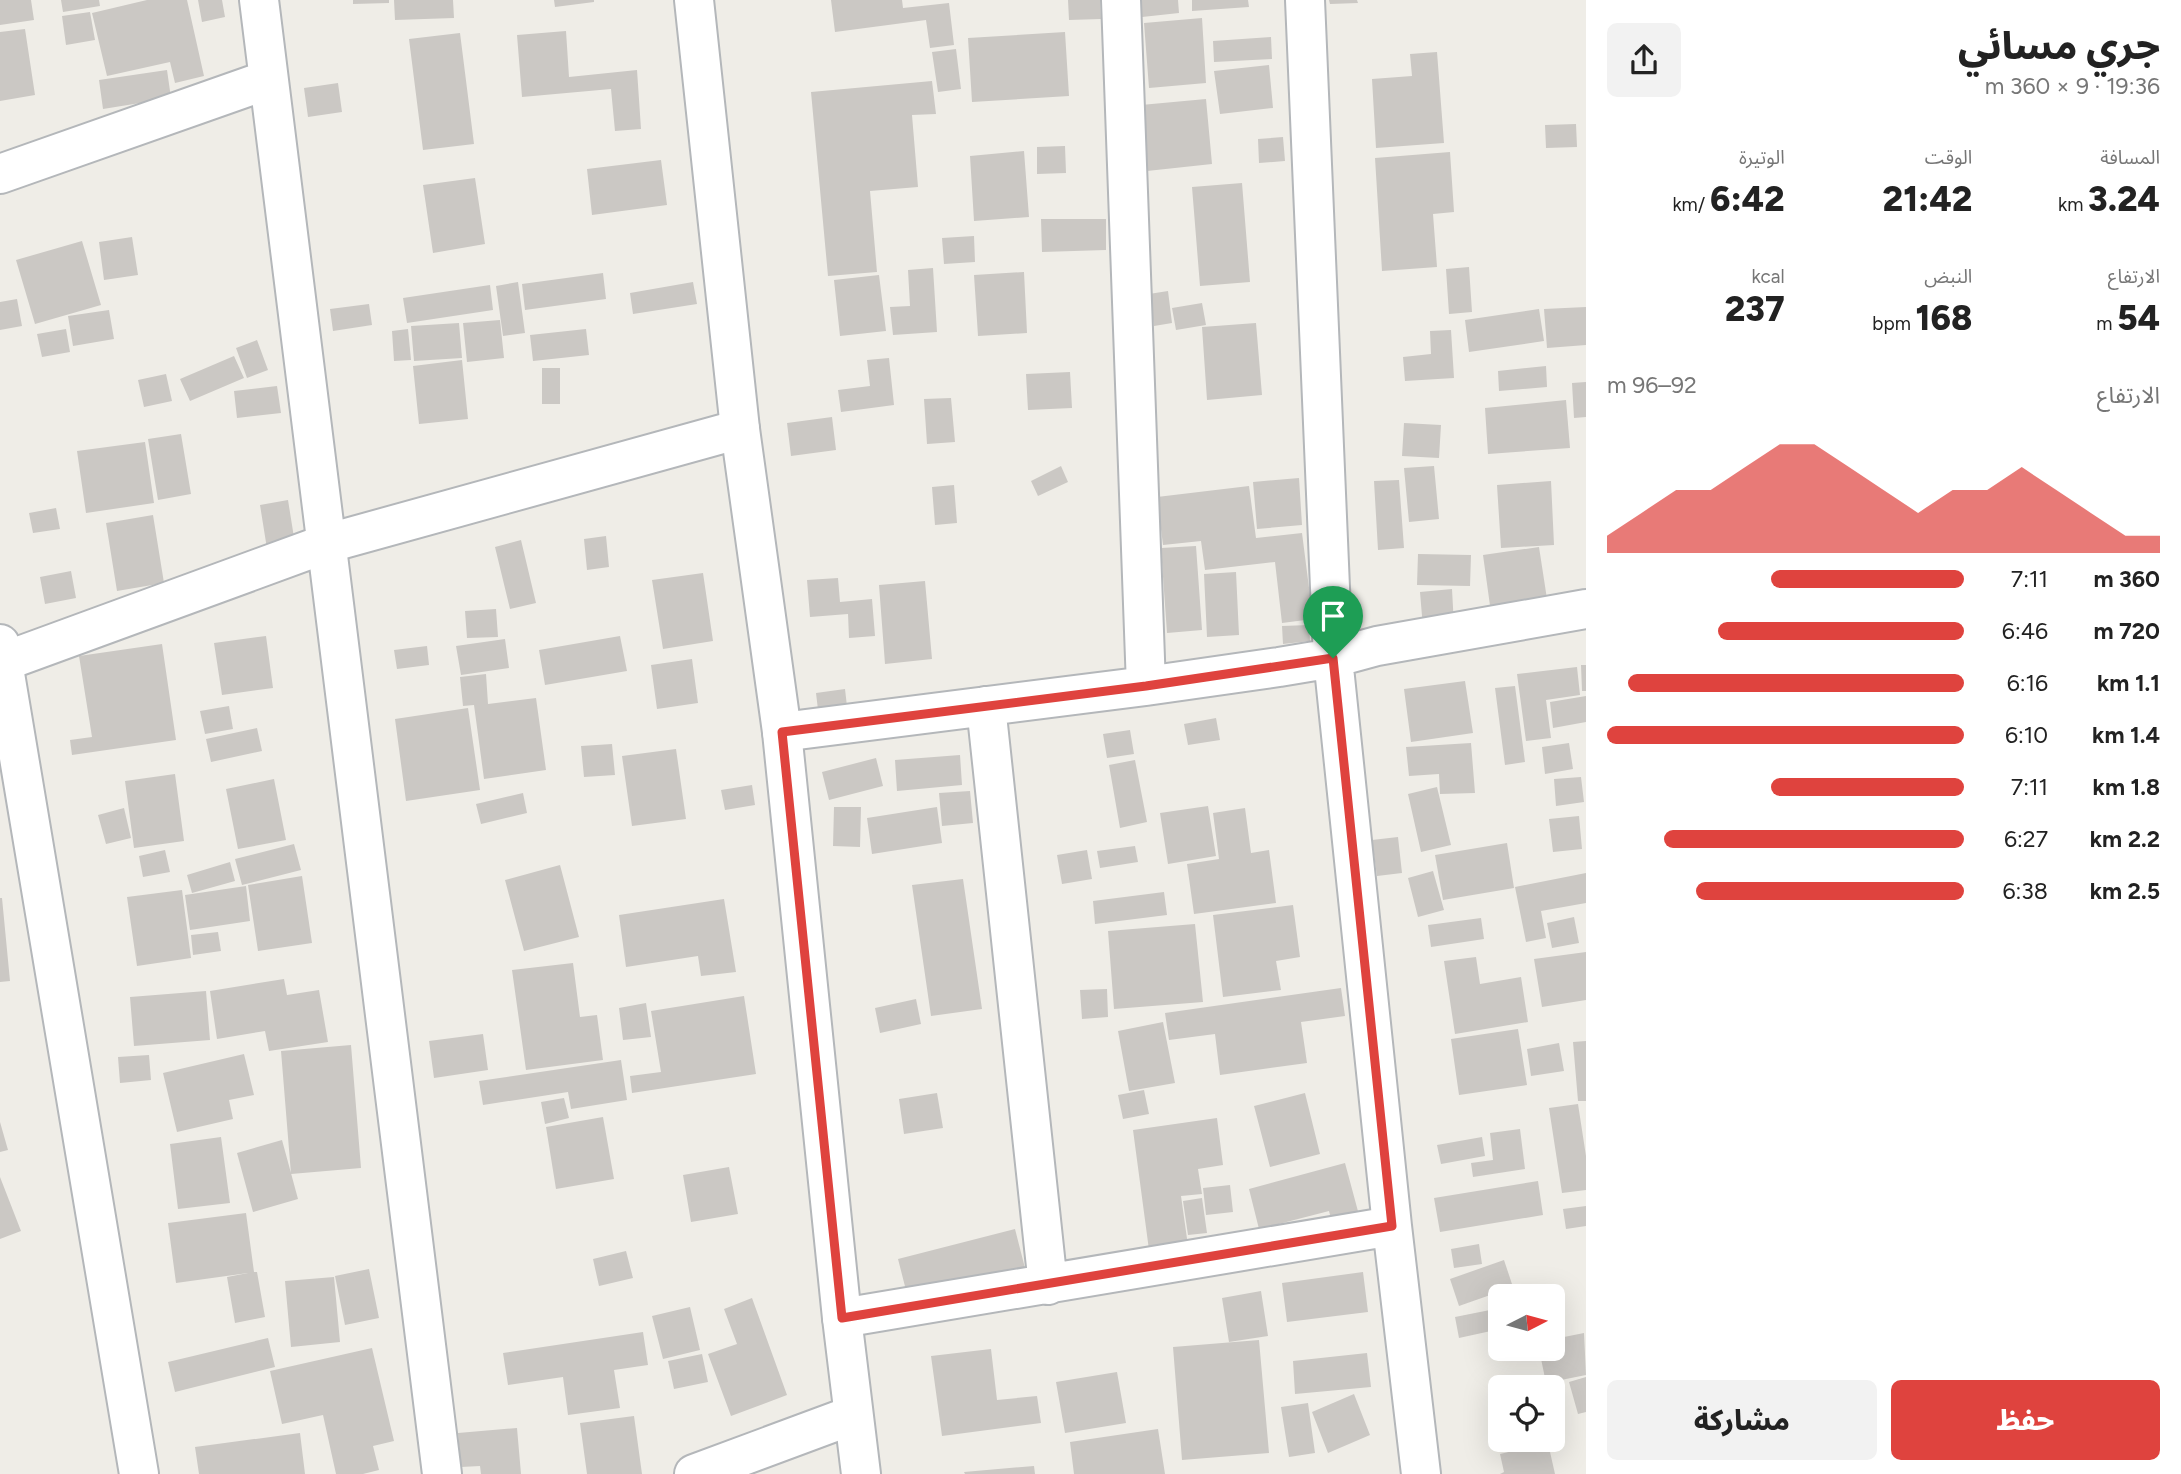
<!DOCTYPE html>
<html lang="ar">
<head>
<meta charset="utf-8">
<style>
  :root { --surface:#fff; --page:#f2f2f2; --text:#222; --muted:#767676; --accent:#df433e }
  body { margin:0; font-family:Figtree,"Noto Sans Arabic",sans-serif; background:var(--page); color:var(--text); direction:rtl; height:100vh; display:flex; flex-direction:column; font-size:26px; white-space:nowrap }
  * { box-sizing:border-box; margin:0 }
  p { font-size:23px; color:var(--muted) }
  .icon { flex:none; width:38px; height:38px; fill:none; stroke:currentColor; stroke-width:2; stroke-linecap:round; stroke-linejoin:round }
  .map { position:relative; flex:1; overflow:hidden; direction:ltr }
  .sheet { display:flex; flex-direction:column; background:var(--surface); width:595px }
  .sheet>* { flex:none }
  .needle { width:46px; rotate:84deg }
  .fabs { position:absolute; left:1488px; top:1284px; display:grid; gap:14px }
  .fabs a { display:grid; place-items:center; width:77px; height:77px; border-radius:10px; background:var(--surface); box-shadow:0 7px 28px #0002; font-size:35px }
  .pin { position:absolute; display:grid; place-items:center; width:60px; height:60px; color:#fff; margin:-72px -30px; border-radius:50% 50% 50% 0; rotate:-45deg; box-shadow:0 0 7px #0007 }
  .pin .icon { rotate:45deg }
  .round { display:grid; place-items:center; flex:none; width:74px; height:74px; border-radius:10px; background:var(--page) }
  .summary { display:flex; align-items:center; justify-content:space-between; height:119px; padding:0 21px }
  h1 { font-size:38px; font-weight:800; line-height:52px }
  .stats { display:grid; grid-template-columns:repeat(3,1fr); gap:10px; height:119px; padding:7px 21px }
  .stats div { display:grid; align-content:center }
  .stats b { font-size:35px; font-weight:800 }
  .stats small { font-size:19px; font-weight:400 }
  .stats p { font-size:19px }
  .chart { height:196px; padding:14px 21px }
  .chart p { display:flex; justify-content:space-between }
  .chart svg { width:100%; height:126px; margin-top:7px; fill:var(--accent); opacity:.7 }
  .primary-button { display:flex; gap:14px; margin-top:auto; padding:14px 21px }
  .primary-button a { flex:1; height:80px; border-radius:10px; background:var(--accent); color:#fff; font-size:28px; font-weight:800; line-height:80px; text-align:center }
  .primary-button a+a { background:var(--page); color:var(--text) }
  ul { padding:0 21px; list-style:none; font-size:23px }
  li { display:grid; grid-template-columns:112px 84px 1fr; align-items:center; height:52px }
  li i { height:18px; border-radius:9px; background:var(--accent) }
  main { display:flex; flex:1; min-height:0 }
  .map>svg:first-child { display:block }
  .building { fill:#cbc8c4 }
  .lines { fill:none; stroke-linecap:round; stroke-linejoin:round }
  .minor-casing { stroke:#b4b7ba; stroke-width:42 }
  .tertiary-casing { stroke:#b4b7ba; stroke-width:42 }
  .minor { stroke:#fff; stroke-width:38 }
  .tertiary { stroke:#fff; stroke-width:38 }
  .route-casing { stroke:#fff; stroke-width:14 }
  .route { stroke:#df433e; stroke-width:9 }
</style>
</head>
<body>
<main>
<section class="sheet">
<div class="summary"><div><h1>جري مسائي</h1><p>19:36 · 9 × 360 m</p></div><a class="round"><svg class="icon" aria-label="share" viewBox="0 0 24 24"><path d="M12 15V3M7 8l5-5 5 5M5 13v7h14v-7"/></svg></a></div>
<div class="stats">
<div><p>المسافة</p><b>3.24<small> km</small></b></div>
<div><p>الوقت</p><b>21:42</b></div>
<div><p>الوتيرة</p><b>6:42<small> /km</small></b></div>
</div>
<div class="stats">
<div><p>الارتفاع</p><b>54<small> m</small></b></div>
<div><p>النبض</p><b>168<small> bpm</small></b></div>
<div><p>kcal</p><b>237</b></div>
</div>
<div class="chart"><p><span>الارتفاع</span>92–96 m</p>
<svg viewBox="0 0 160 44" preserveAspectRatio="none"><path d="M0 44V38L10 30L20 22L30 22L40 14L50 6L60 6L70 14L80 22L90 30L100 22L110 22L120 14L130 22L140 30L150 38L160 38V44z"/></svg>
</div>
<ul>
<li><b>360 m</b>7:11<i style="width:54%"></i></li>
<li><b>720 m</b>6:46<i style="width:69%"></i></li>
<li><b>1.1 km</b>6:16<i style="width:94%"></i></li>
<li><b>1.4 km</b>6:10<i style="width:100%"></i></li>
<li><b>1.8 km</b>7:11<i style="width:54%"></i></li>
<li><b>2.2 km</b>6:27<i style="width:84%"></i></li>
<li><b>2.5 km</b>6:38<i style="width:75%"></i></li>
</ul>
<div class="primary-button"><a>حفظ</a><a>مشاركة</a></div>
</section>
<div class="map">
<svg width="1586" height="1474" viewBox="0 0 1586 1474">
  <rect width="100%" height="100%" fill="#efede7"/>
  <path class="building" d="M0 0H31L34 20 0 25Z
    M61 0H99L100 6 63 12Z
    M147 0H187L204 76 175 83 170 62 107 76 92 13Z
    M198 0H222L225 17 202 22Z
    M353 0H389V3L353 4Z
    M394 0H453L454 18 395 20Z
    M554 0H594V2L555 7Z
    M831 0H902L903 8 949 3 954 45 930 48 926 20 835 32Z
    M1068 0H1100L1101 19 1069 20Z
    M1140 0H1178L1179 13 1142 17Z
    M1192 0H1248L1249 7 1192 11Z
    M1329 0H1357L1358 3 1330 4Z
    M90 12 95 40 66 45 62 16Z
    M1202 18 1206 83 1149 88 1144 23Z
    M25 29 35 95 0 101V32Z
    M566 31 569 77 637 70 641 129 615 131 611 89 522 97 517 35Z
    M1065 32 1069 96 972 102 968 38Z
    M460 33 474 144 423 150 409 39Z
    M1271 37 1272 59 1214 62 1213 41Z
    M956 49 961 89 938 92 932 52Z
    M1437 52 1444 143 1376 148 1372 79 1412 76 1410 54Z
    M1269 65 1273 108 1220 114 1214 71Z
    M167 70 171 98 103 109 99 80Z
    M932 81 936 114 912 115 918 187 870 191 877 272 828 276 811 92Z
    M338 83 342 112 308 117 304 88Z
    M1206 99 1212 164 1147 171 1141 105Z
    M1576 124 1577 147 1546 148 1545 125Z
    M1283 137 1285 161 1259 163 1258 139Z
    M1065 146 1066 173 1037 174V147Z
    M1024 151 1029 217 974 221 970 156Z
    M1450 152 1454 212 1433 214 1437 267 1382 271 1375 158Z
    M661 160 667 205 592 215 587 169Z
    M475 178 485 244 433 253 423 185Z
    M1242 183 1250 282 1200 286 1192 187Z
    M1041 219H1106V250L1042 252Z
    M974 236 975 262 944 264 942 238Z
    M132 237 138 275 104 280 99 242Z
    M82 241 101 305 35 324 16 260Z
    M1469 267 1472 312 1449 314 1446 269Z
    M933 268 937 332 893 335 890 307 910 306 908 270Z
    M1024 272 1027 333 978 336 974 275Z
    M603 273 606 299 525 310 522 284Z
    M879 275 886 331 840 336 834 280Z
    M518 282 525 333 503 336 496 286Z
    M693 282 697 304 633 314 630 293Z
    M490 285 493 310 407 323 403 298Z
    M1168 291 1172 323 1154 326 1149 294Z
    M17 299 22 326 0 330V302Z
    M1202 303 1206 325 1176 330 1172 308Z
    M369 304 372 325 333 331 330 309Z
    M1586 307V345L1547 348 1544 309Z
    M1539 309 1544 341 1469 352 1465 320Z
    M109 310 114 339 73 346 68 316Z
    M500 320 504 358 467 362 463 323Z
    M459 323 462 358 414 361 411 326Z
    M1256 323 1262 395 1207 400 1202 327Z
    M66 329 70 352 42 357 37 334Z
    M408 329 411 360 394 361 392 331Z
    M586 329 589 355 533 361 530 335Z
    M1451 330 1454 378 1405 381 1403 357 1431 354 1430 331Z
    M257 340 268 370 247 378 236 348Z
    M234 356 244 378 190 401 180 379Z
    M889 358 894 405 841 412 838 390 870 386 867 360Z
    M462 360 468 419 419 424 413 366Z
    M1546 366 1547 387 1499 391 1498 371Z
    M542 368H560V404H542Z
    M1070 372 1072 408 1028 410 1026 374Z
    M166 374 172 401 144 407 138 380Z
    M1586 382V417L1574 418 1572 383Z
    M277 386 281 413 237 418 234 391Z
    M951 398 955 442 927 444 924 399Z
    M1566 400 1570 448 1488 454 1485 408Z
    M832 417 836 450 791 456 787 423Z
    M1404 423 1441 425 1439 458 1402 456Z
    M181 434 191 494 158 500 148 439Z
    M145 442 154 503 86 513 77 451Z
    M1061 466 1068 482 1038 496 1031 481Z
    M1434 466 1439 519 1409 522 1404 468Z
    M1299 478 1302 525 1257 529 1253 482Z
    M1399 480 1404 548 1378 550 1374 481Z
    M1551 481 1554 545 1501 548 1497 485Z
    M954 485 957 523 935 525 932 487Z
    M1249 486 1256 538 1302 533 1313 619 1282 623 1275 562 1205 570 1201 541 1163 545 1157 497Z
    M288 500 296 550 268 555 260 505Z
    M56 508 60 529 33 533 29 513Z
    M153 515 164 583 117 591 106 523Z
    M606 536 609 567 587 570 584 539Z
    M521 540 536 603 510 609 495 547Z
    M1196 546 1202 630 1167 633 1161 548Z
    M1539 547 1549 612 1492 620 1483 555Z
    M1418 554 1471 555 1470 586 1417 585Z
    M71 571 76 598 45 604 40 577Z
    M1236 572 1239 635 1207 637 1204 574Z
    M703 573 713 641 663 649 652 580Z
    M838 578 840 602 872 599 875 636 849 638 848 614 810 617 807 580Z
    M925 581 932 659 885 664 879 585Z
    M1452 589 1454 626 1423 628 1420 592Z
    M496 609 498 637 467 638 465 611Z
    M1309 625 1310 641 1283 644 1282 626Z
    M266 636 273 688 222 695 214 643Z
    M620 636 627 671 545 685 539 650Z
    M505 639 509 668 461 675 456 646Z
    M162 644 176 740 72 755 70 740 92 737 79 656Z
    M427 646 429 665 397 669 394 650Z
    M692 659 698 703 657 709 651 665Z
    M1581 665H1586V691H1582Z
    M1577 667 1580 695 1546 700 1551 738 1526 741 1517 674Z
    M486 674 488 704 536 698 546 770 484 779 474 705 463 706 460 677Z
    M1465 681 1473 733 1411 742 1404 689Z
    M1515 686 1525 762 1505 765 1495 688Z
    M845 689 848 715 819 718 816 693Z
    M1586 696V722L1553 728 1550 702Z
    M229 706 233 729 205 734 200 711Z
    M468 708 480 790 406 801 395 719Z
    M1216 718 1220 740 1188 745 1184 724Z
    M257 728 262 751 211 762 206 739Z
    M1130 730 1134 754 1107 758 1103 734Z
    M1471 743 1475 793 1440 794 1439 774 1409 776 1406 747Z
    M1569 743 1573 769 1545 774 1542 747Z
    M612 744 615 775 584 777 581 746Z
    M676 749 686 819 632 826 622 756Z
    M960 755 962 785 897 791 895 760Z
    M876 758 883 786 829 800 822 772Z
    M1135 760 1147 822 1120 828 1109 765Z
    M175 774 184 841 134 848 125 781Z
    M1581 777 1584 802 1556 806 1554 779Z
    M274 779 286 840 238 849 226 789Z
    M752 785 755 805 725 810 721 790Z
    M1437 787 1451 845 1421 852 1408 794Z
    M970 791 973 823 942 826 939 793Z
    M523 793 527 813 481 824 476 804Z
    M1208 806 1216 856 1168 864 1160 813Z
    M834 807H861L860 847 833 846Z
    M937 807 942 843 872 854 867 818Z
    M124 808 131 838 106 844 98 815Z
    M1245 808 1251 853 1269 850 1276 903 1194 914 1187 864 1219 859 1213 813Z
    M1579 816 1582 849 1553 852 1549 819Z
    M1398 837 1402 873 1377 876 1372 840Z
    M1507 843 1514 888 1443 900 1435 855Z
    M294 844 301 870 242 885 235 859Z
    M1135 846 1138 862 1100 868 1097 851Z
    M165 850 170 872 143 877 139 856Z
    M1087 850 1092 879 1062 884 1057 855Z
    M230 862 235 881 192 893 187 875Z
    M560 865 579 937 524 951 505 880Z
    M1433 871 1444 910 1418 917 1408 878Z
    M1586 873V903L1541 911 1546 938 1526 942 1515 887Z
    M302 876 312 943 258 951 248 885Z
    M963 879 982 1009 931 1016 912 885Z
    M246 886 250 921 190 930 185 895Z
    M182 890 191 958 137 966 127 897Z
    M1164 892 1167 915 1095 924 1093 901Z
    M0 898H2L10 981 0 982Z
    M724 899 736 972 701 976 698 956 626 967 619 915Z
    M1293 905 1300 957 1276 961 1281 990 1223 997 1213 915Z
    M1574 917 1579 943 1552 948 1547 923Z
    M1481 918 1484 939 1431 947 1428 925Z
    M1195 924 1203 1002 1114 1009 1108 931Z
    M218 932 221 951 193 955 191 935Z
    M1586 952V1000L1542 1007 1534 959Z
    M1476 957 1480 984 1521 977 1528 1022 1455 1034 1444 961Z
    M573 963 580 1017 597 1015 603 1060 526 1070 512 970Z
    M284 979 287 995 319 990 328 1042 269 1051 265 1031 217 1039 210 991Z
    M1341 988 1345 1016 1301 1022 1307 1063 1220 1075 1215 1034 1169 1040 1165 1013Z
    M1107 989 1108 1017 1082 1019 1080 990Z
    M206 991 210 1040 134 1046 130 997Z
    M744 996 756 1074 632 1093 630 1076 661 1072 651 1011Z
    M916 999 921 1024 880 1033 875 1008Z
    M646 1003 651 1037 623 1040 619 1008Z
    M1163 1022 1175 1083 1129 1091 1118 1031Z
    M1518 1029 1527 1085 1459 1095 1451 1039Z
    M483 1034 488 1070 434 1078 429 1041Z
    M1586 1041V1101H1578L1573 1042Z
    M1559 1043 1564 1071 1531 1076 1527 1049Z
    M351 1045 361 1168 291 1174 281 1051Z
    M244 1054 254 1095 229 1100 233 1119 177 1132 163 1073Z
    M149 1055 151 1080 120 1083 118 1057Z
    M621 1060 627 1100 571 1109 568 1092 483 1105 479 1081Z
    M1144 1090 1149 1114 1123 1119 1118 1095Z
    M937 1093 943 1128 904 1134 899 1099Z
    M1305 1093 1320 1154 1270 1167 1254 1106Z
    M564 1098 569 1118 545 1124 541 1102Z
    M1578 1104 1586 1156V1190L1562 1193 1549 1108Z
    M603 1117 614 1179 556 1189 546 1127Z
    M1217 1118 1223 1165 1198 1169 1202 1194 1181 1196 1190 1260 1151 1265 1133 1130Z
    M0 1122 8 1150 0 1152Z
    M1520 1129 1525 1169 1473 1177 1471 1163 1493 1160 1490 1133Z
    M221 1137 230 1203 178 1209 170 1144Z
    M1482 1137 1485 1156 1441 1164 1437 1145Z
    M282 1140 298 1199 253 1212 237 1153Z
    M1345 1163 1359 1215 1332 1223 1329 1211 1259 1229 1249 1189Z
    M729 1167 738 1214 691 1222 683 1175Z
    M0 1177 21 1231 0 1239Z
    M1538 1181 1543 1215 1440 1232 1434 1198Z
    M1230 1185 1233 1212 1206 1215 1203 1188Z
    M1202 1198 1207 1233 1188 1235 1183 1201Z
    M1586 1206V1226L1566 1229 1563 1209Z
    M246 1213 254 1272H257L265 1317 235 1323 227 1277 248 1273 176 1283 168 1223Z
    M1015 1229 1026 1272 909 1302 898 1259Z
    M1479 1244 1482 1264 1454 1268 1451 1249Z
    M626 1251 633 1278 599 1286 593 1259Z
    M1504 1260 1513 1287 1459 1306 1450 1279Z
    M369 1269 379 1318 345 1325 335 1276Z
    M1363 1272 1368 1312 1287 1322 1282 1283Z
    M334 1277 340 1342 291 1347 285 1281Z
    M1261 1291 1268 1336 1229 1342 1222 1298Z
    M1556 1296 1564 1337 1584 1333 1586 1375 1546 1383 1539 1349H1552V1297Z
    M752 1298 787 1395 731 1416 708 1354 737 1344 724 1309Z
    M690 1307 700 1350 663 1359 652 1316Z
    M1500 1308V1329L1459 1338 1455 1317Z
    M643 1332 648 1365 614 1370 620 1408 568 1415 563 1377 508 1385 503 1353Z
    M268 1338 275 1367 175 1392 168 1362Z
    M1259 1340 1269 1453 1182 1460 1173 1347Z
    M372 1348 394 1441 373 1446 379 1470 363 1474H336L323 1415 282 1424 270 1371Z
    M991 1349 997 1400 1037 1396 1041 1423 942 1436 931 1356Z
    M1367 1353 1371 1387 1295 1394 1293 1361Z
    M702 1354 708 1382 674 1389 668 1361Z
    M1117 1372 1126 1423 1065 1433 1056 1382Z
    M1586 1377V1412L1578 1414 1569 1382Z
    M1354 1394 1370 1435 1328 1453 1312 1412Z
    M1308 1403 1315 1453 1289 1457 1281 1407Z
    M634 1416 642 1474H587L580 1423Z
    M517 1428 521 1474H481L480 1466 461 1467 458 1433Z
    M1158 1429 1165 1474H1074L1070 1442Z
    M300 1433 305 1474H199L195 1447Z
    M1548 1443 1555 1474H1500L1504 1472 1500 1454Z
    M1034 1466 1035 1474H965L964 1472Z"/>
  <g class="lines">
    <defs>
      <path id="minor" d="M259 0 442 1474
        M1121 0 1146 686
        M1305 0 1333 658 1392 1226 1421 1474
        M0 174 267 80
        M0 644 139 1474
        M0 663 325 544 740 429
        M986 706 1048 1285
        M782 732 1146 686 1279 667 1333 658 1377 646 1586 609
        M842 1318 1392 1226
        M694 1474 853 1415"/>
      <path id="tertiary" d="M694 0 740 429 782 732 842 1318 861 1474"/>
    </defs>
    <use href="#minor" class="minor-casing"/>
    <use href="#tertiary" class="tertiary-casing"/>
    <use href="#minor" class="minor"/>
    <use href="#tertiary" class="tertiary"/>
  </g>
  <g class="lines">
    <defs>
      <path id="route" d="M1333 658 1392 1226 842 1318 782 732 1146 686Z"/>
    </defs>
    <use href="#route" class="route-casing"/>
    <use href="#route" class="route"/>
  </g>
</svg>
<div class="fabs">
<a><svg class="needle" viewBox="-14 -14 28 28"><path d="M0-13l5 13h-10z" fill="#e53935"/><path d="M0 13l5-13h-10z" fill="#767676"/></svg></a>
<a><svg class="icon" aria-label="locate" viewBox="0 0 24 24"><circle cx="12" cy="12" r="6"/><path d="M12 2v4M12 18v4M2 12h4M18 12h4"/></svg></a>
</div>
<div class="pin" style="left:1333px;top:658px;background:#1e9e55"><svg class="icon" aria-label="arrive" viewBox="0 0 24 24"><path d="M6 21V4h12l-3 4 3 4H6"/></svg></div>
</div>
</main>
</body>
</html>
